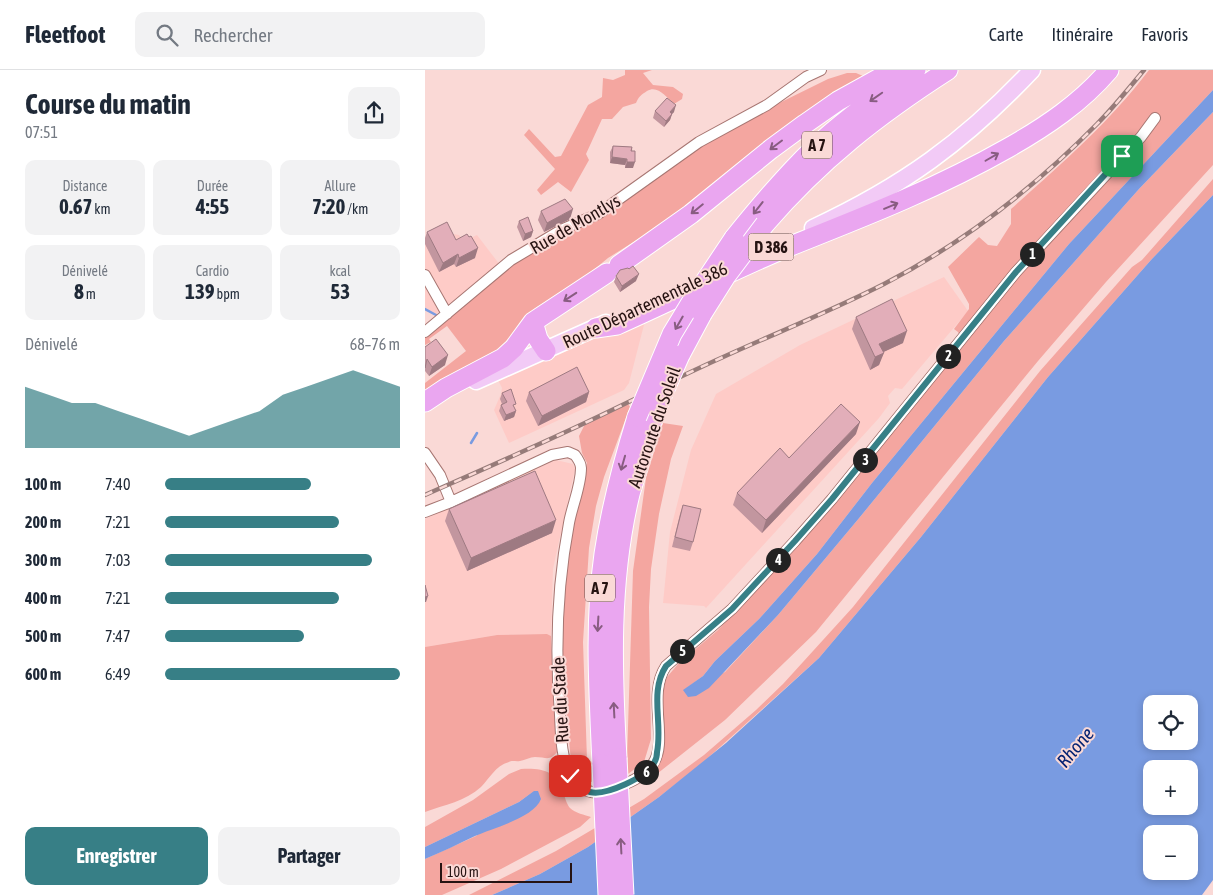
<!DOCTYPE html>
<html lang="fr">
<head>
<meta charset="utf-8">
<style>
  :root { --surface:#fff; --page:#f2f2f3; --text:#1f2937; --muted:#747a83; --line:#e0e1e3; --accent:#377f86 }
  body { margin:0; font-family:"Asap Condensed",sans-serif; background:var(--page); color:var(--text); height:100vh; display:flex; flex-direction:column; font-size:19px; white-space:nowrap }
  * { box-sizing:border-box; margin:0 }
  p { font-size:16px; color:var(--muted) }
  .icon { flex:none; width:28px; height:28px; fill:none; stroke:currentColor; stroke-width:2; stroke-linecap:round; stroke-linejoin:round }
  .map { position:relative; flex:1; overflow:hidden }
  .panel { display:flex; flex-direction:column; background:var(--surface); width:425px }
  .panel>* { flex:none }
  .tools { position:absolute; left:718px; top:625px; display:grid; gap:10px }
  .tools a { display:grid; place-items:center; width:55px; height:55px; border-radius:10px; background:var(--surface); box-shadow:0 2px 8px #0003; font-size:25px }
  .scale { position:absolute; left:15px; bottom:12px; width:132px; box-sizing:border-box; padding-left:5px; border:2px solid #261312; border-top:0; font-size:14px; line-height:18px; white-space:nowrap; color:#261312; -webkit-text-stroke:4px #fad9d6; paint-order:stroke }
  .pin { position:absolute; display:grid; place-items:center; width:42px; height:42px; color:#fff; margin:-21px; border-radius:10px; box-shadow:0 2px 8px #0006 }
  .km { position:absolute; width:25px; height:25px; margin:-12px; border-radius:50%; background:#222; color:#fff; font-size:14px; line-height:25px; text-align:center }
  .round { display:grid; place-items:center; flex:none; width:52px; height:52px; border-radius:10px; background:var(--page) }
  .head { display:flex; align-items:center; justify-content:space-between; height:85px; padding:0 25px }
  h1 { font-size:28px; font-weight:700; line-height:38px }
  .metrics { display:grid; grid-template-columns:repeat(3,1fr); gap:8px; height:85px; padding:5px 25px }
  .metrics div { display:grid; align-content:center; border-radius:10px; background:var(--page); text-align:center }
  .metrics b { font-size:21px; font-weight:700 }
  .metrics small { font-size:14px; font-weight:400 }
  .metrics p { font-size:14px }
  .chart { height:140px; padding:10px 25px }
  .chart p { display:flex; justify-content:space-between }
  .chart svg { width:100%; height:90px; margin-top:5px; fill:var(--accent); opacity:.7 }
  .button { display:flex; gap:10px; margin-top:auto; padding:10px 25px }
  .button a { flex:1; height:58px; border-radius:10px; background:var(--accent); color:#fff; font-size:20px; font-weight:700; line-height:58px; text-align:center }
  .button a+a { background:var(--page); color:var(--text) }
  ul { padding:0 25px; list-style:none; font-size:16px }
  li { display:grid; grid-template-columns:80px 60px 1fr; align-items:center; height:38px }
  li i { height:12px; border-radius:6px; background:var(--accent) }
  header { display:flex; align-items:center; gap:30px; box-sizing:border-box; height:70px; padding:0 25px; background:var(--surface); border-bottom:1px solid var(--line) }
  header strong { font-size:24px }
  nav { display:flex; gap:28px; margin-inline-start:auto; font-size:18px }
  .search { width:350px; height:45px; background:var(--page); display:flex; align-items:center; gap:12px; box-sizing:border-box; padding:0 18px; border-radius:10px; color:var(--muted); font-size:19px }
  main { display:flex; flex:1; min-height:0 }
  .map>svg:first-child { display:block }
  .built { fill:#fecbc7 }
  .green { fill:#f4a6a0 }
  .water { fill:#799be1; fill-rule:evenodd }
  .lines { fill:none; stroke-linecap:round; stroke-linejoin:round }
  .stream { stroke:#799be1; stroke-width:2.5 }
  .minor-casing { stroke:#a77672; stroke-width:12 }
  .primary-casing { stroke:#fff; stroke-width:19 }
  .motorway-casing { stroke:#fff; stroke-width:21 }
  .minor { stroke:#fff; stroke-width:10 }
  .primary { stroke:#f2caf6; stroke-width:16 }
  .motorway { stroke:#eaa6f0; stroke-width:19 }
  .rail-casing { stroke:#967b79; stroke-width:4.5 }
  .rail { stroke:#fad9d6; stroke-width:2.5; stroke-dasharray:8; stroke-linecap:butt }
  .motorway-bridge-casing { stroke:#fff; stroke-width:21; stroke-linecap:butt }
  .motorway-bridge { stroke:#eaa6f0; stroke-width:19 }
  .wall { fill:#c2969f }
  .shaded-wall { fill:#9e7a82 }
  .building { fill:#e2aeb9; stroke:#9e7a82 }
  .oneway { stroke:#885c81 }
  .route-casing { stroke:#fff; stroke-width:10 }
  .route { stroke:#377f86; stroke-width:6 }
  .labels { text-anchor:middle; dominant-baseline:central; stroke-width:4; stroke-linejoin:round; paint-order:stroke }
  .shield { fill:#fad9d6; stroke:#664e4d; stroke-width:1 }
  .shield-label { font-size:16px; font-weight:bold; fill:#261312 }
  .street-label { font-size:18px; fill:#261312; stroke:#fad9d6 }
  .water-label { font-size:19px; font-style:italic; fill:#062373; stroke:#fad9d6 }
</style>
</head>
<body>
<header>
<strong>Fleetfoot</strong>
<div class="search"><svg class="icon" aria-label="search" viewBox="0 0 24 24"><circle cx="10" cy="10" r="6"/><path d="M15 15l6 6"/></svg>Rechercher</div>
<nav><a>Carte</a><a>Itinéraire</a><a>Favoris</a></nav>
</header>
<main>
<section class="panel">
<div class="head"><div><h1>Course du matin</h1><p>07:51</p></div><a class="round"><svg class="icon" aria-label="share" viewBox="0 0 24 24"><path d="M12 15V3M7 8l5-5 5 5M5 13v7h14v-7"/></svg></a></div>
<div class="metrics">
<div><p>Distance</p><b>0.67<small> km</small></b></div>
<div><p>Durée</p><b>4:55</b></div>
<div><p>Allure</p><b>7:20<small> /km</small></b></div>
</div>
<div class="metrics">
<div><p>Dénivelé</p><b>8<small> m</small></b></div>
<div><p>Cardio</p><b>139<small> bpm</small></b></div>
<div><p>kcal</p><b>53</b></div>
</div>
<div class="chart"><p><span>Dénivelé</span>68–76 m</p>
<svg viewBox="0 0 160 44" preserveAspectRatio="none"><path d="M0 44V14L10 18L20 22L30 22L40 26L50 30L60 34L70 38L80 34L90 30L100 26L110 18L120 14L130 10L140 6L150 10L160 14V44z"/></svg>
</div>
<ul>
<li><b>100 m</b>7:40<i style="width:62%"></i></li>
<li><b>200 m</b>7:21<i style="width:74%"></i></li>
<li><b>300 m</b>7:03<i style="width:88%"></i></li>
<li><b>400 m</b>7:21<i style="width:74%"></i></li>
<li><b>500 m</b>7:47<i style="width:59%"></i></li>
<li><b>600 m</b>6:49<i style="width:100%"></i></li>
</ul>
<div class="button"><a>Enregistrer</a><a>Partager</a></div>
</section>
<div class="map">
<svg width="788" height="825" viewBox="0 0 788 825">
  <rect width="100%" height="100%" fill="#fad9d6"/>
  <path class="built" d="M17 158 22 163 34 165 39 171 52 165 75 195 11 244 0 238V168Z
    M519 207 543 241 477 319 470 318 463 326 465 333 454 348 281 538 279 536 238 533 245 462 266 380 291 324 375 275Z
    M221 247 204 313 199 320 84 373 69 340 76 324 77 318 73 310Z
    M131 390 148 394 150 399 128 499 126 566 122 564 72 565 0 577V449Z"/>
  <path class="green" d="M200 0H227L218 3 228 15 248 17 258 24 257 29 249 34C241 27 233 15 222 21 216 25 214 26 211 33L198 37 187 49H177L161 84 164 90 146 122 133 112 116 125 112 120 130 99 99 65 104 59 130 87 136 86 163 35 177 27 178 8 188 10 200 5Z
    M724 0H788V20L644 174 447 413 392 484 334 549 290 591 278 606 259 620 300 602 353 545 435 447 579 271 714 119 788 42V95L681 212 613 291 391 562 300 650 223 711 219 708 226 701 237 613 253 594 293 560 400 445 538 272 533 262 529 259 544 239V234L523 197 554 167 563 175 572 176 586 154V139C634 96 685 52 724 0Z
    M422 3H431L438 6 250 146 183 188 149 216 143 217 109 239 108 244 80 281 0 325V313L41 281 22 256 4 269 6 272 0 275V266L89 193 126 170 167 151 258 86 336 42 403 9Z
    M788 109V125L726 190 623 307 496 467 394 588 275 695 234 727 163 777 115 804 67 825H44L131 781 219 729 279 685 331 640 358 614 428 537 615 301 707 197 717 190Z
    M203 334 205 337 179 407 171 436 164 478 158 572 162 690 167 692V712C155 708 150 702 146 691L138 609 137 578 138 537 143 486 148 453 162 393 157 383 154 366 160 354Z
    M238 353 258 356 246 389 234 444 226 499 224 537 226 669 219 692 203 704 202 688 208 501 221 408Z
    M122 564 126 566 127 594 133 681C124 692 122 687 110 687 105 687 100 690 95 691 91 692 87 690 84 692 70 696 65 708 56 717 41 731 19 735 0 742V577L72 565Z
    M96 699C119 698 131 701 139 724 140 728 142 735 145 738 150 743 160 745 166 747L155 757 76 799 17 825H0V789L51 766 109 721 94 732 0 777V757L48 730 84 704Z"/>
  <path class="water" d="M788 20V42L714 119 579 271 435 447 353 545 284 618 271 626 263 627 258 620 278 606 290 591 334 549 392 484 447 413 644 174Z
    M788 125V810L777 825H67L115 804 163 777 234 727 301 673 394 588 496 467 623 307 726 190ZM726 634H764V671H726ZM726 699H764V736H726ZM726 764H764V801H726Z
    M109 721H113L116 729C109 748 67 758 50 766 33 774 17 782 0 789V777L94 732Z"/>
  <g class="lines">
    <path class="stream" d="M0 239 11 245
      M46 373 52 363"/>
    <defs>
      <path id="minor" d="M0 205 22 244
        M0 262 86 190 138 159 173 144 274 72 342 35 381 7 396 0
        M0 383 15 405 26 432
        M0 442 26 432 127 385 143 382 150 385C153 389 156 393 156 398 156 416 147 436 144 453 132 516 130 582 135 645 136 665 136 687 145 705 151 719 168 726 182 721 198 715 217 709 227 695 245 672 221 626 241 596L307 539 370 471 407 429 591 202 716 67 730 48"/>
      <path id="primary" d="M388 158C478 116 539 72 607 0
        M51 311 181 253"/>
      <path id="motorway" d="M340 154C395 90 453 45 523 0
        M309 168C334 137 359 107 388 79 420 49 455 24 491 0
        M194 195 266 144 346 79 380 54 413 31 469 0
        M108 252 113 269 121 281
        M171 258 192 255C248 230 302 203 358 179 436 148 509 120 583 78 620 57 656 33 684 0
        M255 285 277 244
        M0 332 21 318 78 288 89 278 108 252 182 203
        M192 688C187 600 184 511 205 424 213 395 222 366 232 337
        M177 694C174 624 169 554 179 484 186 437 198 392 212 347"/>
    </defs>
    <use href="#minor" class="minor-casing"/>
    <use href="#primary" class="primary-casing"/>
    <use href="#motorway" class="motorway-casing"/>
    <use href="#minor" class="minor"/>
    <use href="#primary" class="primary"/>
    <use href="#motorway" class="motorway"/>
    <defs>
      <path id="rail" d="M0 425C54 401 109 377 162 352 207 331 251 308 296 288 351 263 406 241 459 214 538 173 609 118 672 54 689 37 704 18 719 0"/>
    </defs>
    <use href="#rail" class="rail-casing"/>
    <use href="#rail" class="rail"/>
    <defs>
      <path id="motorway-bridge" d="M277 244 301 206 340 154
        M232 337 255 285
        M212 347 247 264 267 231 309 168
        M192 688 199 825
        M177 694 183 825"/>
    </defs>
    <use href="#motorway-bridge" class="motorway-bridge-casing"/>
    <use href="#motorway-bridge" class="motorway-bridge"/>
  </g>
  <path class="wall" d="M230 41 249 42 247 44 245 50 239 57 228 48Z
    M188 76 207 77 208 98H200V95L185 93V82Z
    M116 141 145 149 119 162 113 150Z
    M94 151 108 161 106 167 98 171 92 157Z
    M2 162 31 170 50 188 31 197 29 194 14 202 0 174V168Z
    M191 206 211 211 195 222 189 212Z
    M431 247 478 273 458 282 454 295 445 300 427 259Z
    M0 277 20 295 4 306 0 301Z
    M104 322H164L161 332 113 356 101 331Z
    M77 323 91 341 89 347 79 351 74 341 76 335 77 334 75 329Z
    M431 364 337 463 308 435 312 423 364 388Z
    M258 435 268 472 265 481 247 477 255 444Z
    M24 439 127 463 42 501 20 451Z"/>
  <path class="shaded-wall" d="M251 35 249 42 243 48 245 42Z
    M247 44 245 50 239 57 241 51Z
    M187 87 202 89 200 95 185 93Z
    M202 92H210L208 98H200Z
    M148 139 145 149 119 162 122 153Z
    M108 161 106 167 98 171 100 164Z
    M53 178 50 188 31 197 34 188Z
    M33 184 29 194 14 202 18 193Z
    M214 204 211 211 195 222 197 216Z
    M482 261 478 273 450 286 454 274Z
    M459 283 454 295 445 300 450 287Z
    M23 285 20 295 4 306 7 297Z
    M164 322 161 332 113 356 117 346Z
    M91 341 89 347 79 351 81 345Z
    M435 352 431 364 337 463 341 450Z
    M131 450 127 463 42 501 46 488Z
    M3 526 1 532H0V527Z"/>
  <path class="building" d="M242 28 251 35 245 42 247 44 241 51 230 41Z
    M188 76 207 77 206 81H210V92H202V89L187 87Z
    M140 129 148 139 122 153 116 141Z
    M103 147 108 161 100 164 94 151Z
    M22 152 31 170 42 164 44 167 46 166 53 178 34 188 33 184 18 193 2 162Z
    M208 196 214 204 197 216 191 206 195 200 203 198 204 199Z
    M467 229 482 261 454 274 459 283 450 287 431 247Z
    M11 269 23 285 7 297 2 289 0 298V277Z
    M152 297 164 322 117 346 104 322Z
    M86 319 91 334 88 335 91 341 81 345 76 335 82 332 77 323Z
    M416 334 435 352 341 450 312 423 355 378 364 388Z
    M110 401 131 450 46 488 24 439Z
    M258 435 276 439 268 472 250 467Z
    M0 515 3 526 0 527Z"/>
  <defs><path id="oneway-shaft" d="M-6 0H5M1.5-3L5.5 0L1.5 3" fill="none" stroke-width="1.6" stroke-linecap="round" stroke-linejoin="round" transform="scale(1.25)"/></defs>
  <g class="oneway">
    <use href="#oneway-shaft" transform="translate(451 27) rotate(145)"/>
    <use href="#oneway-shaft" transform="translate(351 75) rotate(143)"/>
    <use href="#oneway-shaft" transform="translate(567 87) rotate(-30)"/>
    <use href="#oneway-shaft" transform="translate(466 136) rotate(-23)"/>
    <use href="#oneway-shaft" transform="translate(333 138) rotate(128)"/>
    <use href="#oneway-shaft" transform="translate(272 139) rotate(141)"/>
    <use href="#oneway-shaft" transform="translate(145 227) rotate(147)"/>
    <use href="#oneway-shaft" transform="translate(254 253) rotate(120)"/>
    <use href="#oneway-shaft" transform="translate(198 393) rotate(106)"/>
    <use href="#oneway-shaft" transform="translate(173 554) rotate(93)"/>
    <use href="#oneway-shaft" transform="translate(189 640) rotate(-93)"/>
    <use href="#oneway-shaft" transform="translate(196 776) rotate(-93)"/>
  </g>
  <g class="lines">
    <defs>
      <path id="route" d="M145 706C150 714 156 720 165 722 181 726 222 707 229 693 231 690 232 685 232 682 238 653 224 622 241 596L307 539 370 471 407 429 591 202 697 86"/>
    </defs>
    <use href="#route" class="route-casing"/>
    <use href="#route" class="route"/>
  </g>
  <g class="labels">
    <g class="shield">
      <rect x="377" y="61.5" width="30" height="27" rx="4"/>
      <rect x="323.5" y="163.5" width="45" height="27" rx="4"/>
      <rect x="160" y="504.5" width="30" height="27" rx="4"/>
    </g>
    <g class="shield-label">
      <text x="392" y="75">A 7</text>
      <text x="346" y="177">D 386</text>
      <text x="175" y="518">A 7</text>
    </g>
    <g class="street-label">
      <text transform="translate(150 154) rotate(-30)">Rue de Montlys</text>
      <text transform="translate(220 235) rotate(-25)">Route Départementale 386</text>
      <text transform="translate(229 357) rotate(-71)">Autoroute du Soleil</text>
      <text transform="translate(135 630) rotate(-93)">Rue du Stade</text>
    </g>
    <g class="water-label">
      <text transform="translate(650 677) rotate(-50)">Rhone</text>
    </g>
  </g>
</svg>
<div class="tools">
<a><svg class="icon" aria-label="locate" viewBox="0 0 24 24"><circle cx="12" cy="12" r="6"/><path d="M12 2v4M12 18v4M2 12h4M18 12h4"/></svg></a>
<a>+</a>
<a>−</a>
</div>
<div class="scale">100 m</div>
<div class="pin" style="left:697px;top:86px;background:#1e9e55"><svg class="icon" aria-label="arrive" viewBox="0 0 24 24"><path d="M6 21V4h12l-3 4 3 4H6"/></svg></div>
<div class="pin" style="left:145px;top:706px;background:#d93025"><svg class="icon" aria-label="check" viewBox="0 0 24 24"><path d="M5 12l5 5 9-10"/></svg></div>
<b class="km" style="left:607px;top:184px">1</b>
<b class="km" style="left:523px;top:286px">2</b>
<b class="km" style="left:440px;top:390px">3</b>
<b class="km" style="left:353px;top:490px">4</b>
<b class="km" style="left:257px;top:581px">5</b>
<b class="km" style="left:221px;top:702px">6</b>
</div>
</main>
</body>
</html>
